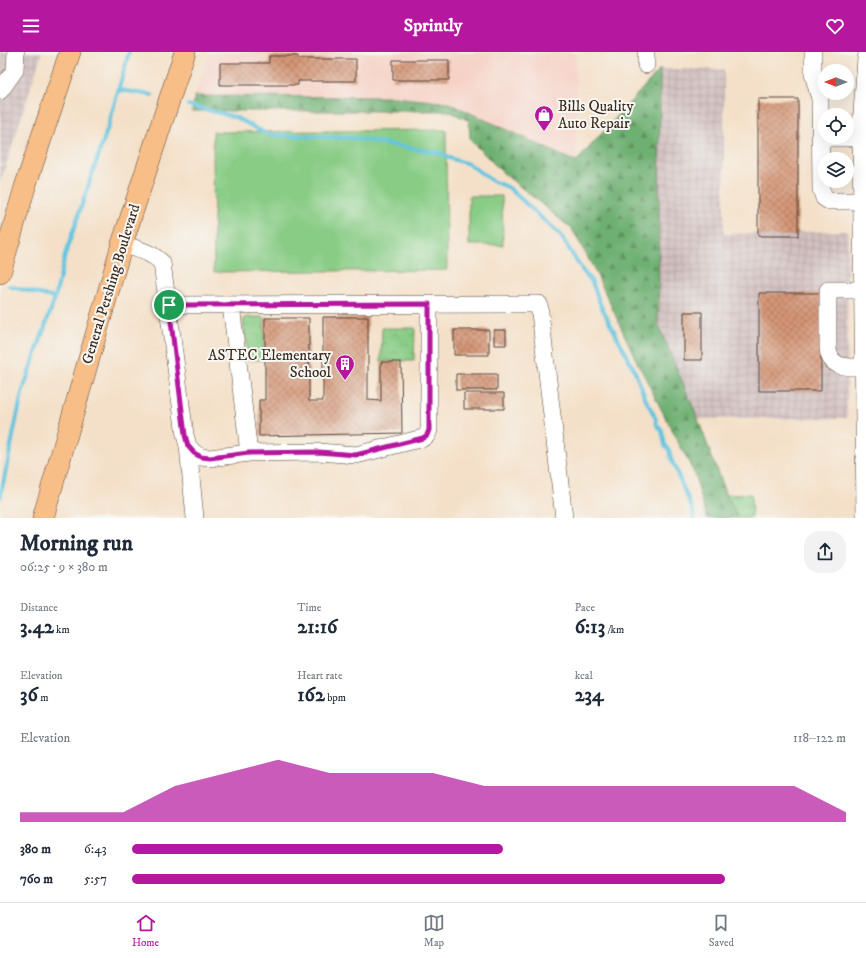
<!DOCTYPE html>
<html lang="en">
<head>
<meta charset="utf-8">
<style>
  :root { --surface:#fff; --page:#f2f2f3; --text:#1f2937; --muted:#747a83; --line:#e0e1e3; --accent:#b5179e }
  body { margin:0; font-family:"IM FELL DW Pica",serif; background:var(--page); color:var(--text); height:100vh; display:flex; flex-direction:column; font-size:15px; white-space:nowrap }
  * { box-sizing:border-box; margin:0 }
  p { font-size:13px; color:var(--muted) }
  .icon { flex:none; width:22px; height:22px; fill:none; stroke:currentColor; stroke-width:2; stroke-linecap:round; stroke-linejoin:round }
  .map { position:relative; height:466px; overflow:hidden }
  .details { display:flex; flex-direction:column; background:var(--surface); flex:1 }
  .details>* { flex:none }
  .needle { width:26px; rotate:270deg }
  .tools { position:absolute; left:818px; top:12px; display:grid; gap:8px }
  .tools a { display:grid; place-items:center; width:36px; height:36px; border-radius:50%; background:var(--surface); box-shadow:0 4px 16px #0002; font-size:20px }
  .pin { position:absolute; display:grid; place-items:center; width:34px; height:34px; color:#fff; margin:-17px; border:2px solid #fff; border-radius:50%; box-shadow:0 1px 4px #0007 }
  .round { display:grid; place-items:center; flex:none; width:42px; height:42px; border-radius:16px; background:var(--page) }
  .headline { display:flex; align-items:center; justify-content:space-between; height:68px; padding:0 20px }
  h1 { font-size:22px; font-weight:700; line-height:30px }
  .metrics { display:grid; grid-template-columns:repeat(3,1fr); gap:6px; height:68px; padding:4px 20px }
  .metrics div { display:grid; align-content:center }
  .metrics b { font-size:20px; font-weight:700 }
  .metrics small { font-size:11px; font-weight:400 }
  .metrics p { font-size:11px }
  .chart { height:112px; padding:8px 20px }
  .chart p { display:flex; justify-content:space-between }
  .chart svg { width:100%; height:72px; margin-top:4px; fill:var(--accent); opacity:.7 }
  ul { padding:0 20px; list-style:none; font-size:13px }
  li { display:grid; grid-template-columns:64px 48px 1fr; align-items:center; height:30px }
  li i { height:10px; border-radius:5px; background:var(--accent) }
  header { display:flex; justify-content:space-between; align-items:center; height:52px; padding:0 20px; background:var(--accent); color:#fff; font-size:18px; font-weight:700 }
  .tab-bar { display:flex; justify-content:space-around; align-items:center; height:56px; border-top:1px solid var(--line); background:var(--surface); font-size:11px; color:var(--muted) }
  .tab-bar a { display:grid; justify-items:center; gap:2px }
  .tab-bar .current { color:var(--accent) }
  .map>svg:first-child { display:block }
  .built { fill:#f6d1c5 }
  .industrial { fill:url(#industrial-grid) }
  .forest { fill:url(#forest-firs); stroke:#546d48 }
  .park { fill:url(#park-crowns); stroke:#627b52 }
  .garden { fill:#88cc85; stroke:#627b52 }
  .lines { fill:none; stroke-linecap:round; stroke-linejoin:round }
  .stream { stroke:#62c5e0; stroke-width:4 }
  .building { fill:url(#building-cross-hatch) }
  .minor-casing { stroke:#574538; stroke-width:18 }
  .major-casing { stroke:#574538; stroke-width:22 }
  .minor { stroke:#fff; stroke-width:17 }
  .major { stroke:#f7be88; stroke-width:21 }
  .route-casing { stroke:#fff; stroke-width:8 }
  .route { stroke:#b5179e; stroke-width:5 }
  .labels { text-anchor:middle; dominant-baseline:central; stroke-width:4; stroke-linejoin:round; paint-order:stroke }
  .poi-label { font-size:15px; fill:#3b2a1e; stroke:#f6f6f2; text-anchor:start }
  .street-label { font-size:15px; fill:#3b2a1e; stroke:#f6f6f2 }
</style>
</head>
<body>
<header><svg class="icon" aria-label="menu" viewBox="0 0 24 24"><path d="M4 6h16M4 12h16M4 18h16"/></svg>Sprintly<svg class="icon" aria-label="heart" viewBox="0 0 24 24"><path d="M12 20l-8-8c-3-5 5-10 8-4 3-6 11-1 8 4z"/></svg></header>
<div class="map">
<svg width="866" height="466" viewBox="0 0 866 466">
  <defs>
    <pattern id="industrial-grid" width="8" height="8" patternUnits="userSpaceOnUse"><rect width="8" height="8" fill="#d1bfbf"/><path d="M0 4h8M4 0v8" fill="none" stroke="#b4a4a4"/></pattern>
    <pattern id="forest-firs" width="22" height="20" patternUnits="userSpaceOnUse"><rect width="22" height="20" fill="#6eb072"/><path d="M5 1l3.5 6h-7zM16 11l3.5 6h-7z" fill="#5c8f5d"/></pattern>
    <pattern id="park-crowns" width="20" height="18" patternUnits="userSpaceOnUse"><rect width="20" height="18" fill="#88cc85"/><path d="M2 6a3 3 0 1 1 6 0M12 15a3 3 0 1 1 6 0" fill="none" stroke="#76af72"/></pattern>
    <pattern id="building-cross-hatch" width="8" height="8" patternUnits="userSpaceOnUse"><rect width="8" height="8" fill="#d49576"/><path d="M0 0l8 8M0 8l8-8" fill="none" stroke="#ad7a60"/></pattern>
  </defs>
  <rect width="100%" height="100%" fill="#f6f6f2"/>
  <filter id="ink" filterUnits="userSpaceOnUse"><feTurbulence type="fractalNoise" baseFrequency=".025" numOctaves="2"/><feDisplacementMap in="SourceGraphic" scale="8" xChannelSelector="R" yChannelSelector="G"/><feConvolveMatrix kernelMatrix="1 2 1 2 8 2 1 2 1" color-interpolation-filters="sRGB"/></filter>
  <filter id="wash" filterUnits="userSpaceOnUse"><feTurbulence type="fractalNoise" baseFrequency=".012" numOctaves="4" result="noise"/><feDisplacementMap in="SourceGraphic" scale="16" xChannelSelector="R" yChannelSelector="G"/><feGaussianBlur stdDeviation="0.9" result="paint"/><feColorMatrix in="noise" values="0 0 0 0 0 0 0 0 0 0 0 0 0 0 0 0 0 1.4 0 .05"/><feComposite in="paint" operator="in"/></filter>
  <g filter="url(#wash)">
    <rect width="100%" height="100%" fill="#f4e0c8"/>
    <path class="built" d="M213 0 576 1V110L449 51 396 45 195 44 207 7Z"/>
    <path class="industrial" d="M0 0H42L0 132Z
      M660 17H724V182L848 179 847 366 698 367 658 272Z"/>
    <path class="forest" d="M660 17 658 272 698 367 726 443 738 466H707L694 421 637 310 594 217 572 177 502 120 470 88 469 69 449 59H192L195 44 396 45 449 51 576 110Z"/>
    <path class="park" d="M246 265H264V308H248L243 268Z
      M382 276H415L414 309H381Z
      M751 442 752 466H738L726 443Z"/>
    <path class="garden" d="M446 78 447 218 214 220 213 80Z
      M469 144H502L503 193H469Z"/>
    <g class="lines">
      <path class="stream" d="M120 38 152 43
        M188 53 235 65 269 83 352 86 440 101 449 106 469 112 492 129 508 135 561 184 582 218 592 230 601 254 634 317 646 348 655 365 657 373 662 379 665 393 669 397 671 407 693 458 694 466
        M9 234 55 246
        M0 446 22 341 55 246 65 203 108 75 129 0"/>
    </g>
    <g id="blocks">
      <path class="building" d="M269 4H298V7H356V29H298V33H220V11H269Z
        M393 8H449V28H393Z
        M758 47H798V184H758Z
        M759 241H821V339H759Z
        M684 260H702V308H684Z
        M323 265H368V348L381 349V310H401L402 381 259 384V348H265V266H309V349H323Z
        M454 278H489V303H454Z
        M494 278H506V293H494Z
        M456 322H497V338H456Z
        M464 341H504V357H464Z"/>
    </g>
  </g>
  <g filter="url(#ink)">
    <use href="#blocks" fill-opacity="0" stroke="#574538" stroke-width="1"/>
    <g class="lines">
      <defs>
        <path id="minor" d="M813 0V22L820 47 821 137 824 146 829 149H862
          M646 13V0
          M0 39 15 18 16 0
          M821 86H862
          M122 192C136 197 152 200 162 211L185 383 188 394 194 401 201 405 210 406 249 401 319 400 356 403 423 386 427 383 429 378V252
          M863 238H828V297C830 317 848 315 864 315
          M169 253 539 252 564 466
          M231 253 249 401
          M188 394 195 466
          M865 466 861 74 866 6"/>
        <path id="major" d="M0 221 25 135 70 0
          M43 466 122 192 185 0"/>
      </defs>
      <use href="#minor" class="minor-casing"/>
      <use href="#major" class="major-casing"/>
      <use href="#minor" class="minor"/>
      <use href="#major" class="major"/>
    </g>
  </g>
  <g class="lines" filter="url(#ink)">
    <defs>
      <path id="route" d="M429 252V378L427 383 423 386 356 403 319 400 249 401 210 406 201 405 194 401 188 394 185 383 169 253Z"/>
    </defs>
    <use href="#route" class="route-casing"/>
    <use href="#route" class="route"/>
  </g>
  <defs>
    <symbol id="shop-pin" viewBox="-11 -11 22 30"><path d="M0 17L-7.5 6A9.5 9.5 0 1 1 7.5 6Z" fill="#b5179e" stroke="#f6f6f2"/><path d="M-5-2.5h2.3a2.7 3.5 0 0 1 5.4 0H5L5.5 6h-11ZM-1.5-2.5h3a1.5 2.3 0 0 0-3 0Z" fill="#fff"/></symbol>
    <symbol id="building-pin" viewBox="-11 -11 22 30"><path d="M0 17L-7.5 6A9.5 9.5 0 1 1 7.5 6Z" fill="#b5179e" stroke="#f6f6f2"/><path d="M-4-6H4V6H1V3H-1V6H-4ZM-2.5-4.3h1.7v1.8h-1.7ZM.8-4.3h1.7v1.8H.8ZM-2.5-1h1.7V.8h-1.7ZM.8-1h1.7V.8H.8Z" fill="#fff"/></symbol>
  </defs>
  <g fill-rule="evenodd">
    <use href="#shop-pin" x="533" y="52" width="22" height="30"/>
    <use href="#building-pin" x="334" y="301" width="22" height="30"/>
  </g>
  <g class="labels">
    <g class="poi-label">
      <text x="558" y="54">Bills Quality<tspan x="558" dy="17">Auto Repair</tspan></text>
      <text x="331" y="303" text-anchor="end">ASTEC Elementary<tspan x="331" dy="17">School</tspan></text>
    </g>
    <g class="street-label">
      <text transform="translate(111 232) rotate(-73)">General Pershing Boulevard</text>
    </g>
  </g>
</svg>
<div class="tools">
<a><svg class="needle" viewBox="-14 -14 28 28"><path d="M0-13l5 13h-10z" fill="#e53935"/><path d="M0 13l5-13h-10z" fill="#747a83"/></svg></a>
<a><svg class="icon" aria-label="locate" viewBox="0 0 24 24"><circle cx="12" cy="12" r="6"/><path d="M12 2v4M12 18v4M2 12h4M18 12h4"/></svg></a>
<a><svg class="icon" aria-label="layers" viewBox="0 0 24 24"><path d="M12 4l9 5-9 5-9-5zM3 14l9 5 9-5"/></svg></a>
</div>
<div class="pin" style="left:169px;top:253px;background:#1e9e55"><svg class="icon" aria-label="arrive" viewBox="0 0 24 24"><path d="M6 21V4h12l-3 4 3 4H6"/></svg></div>
</div>
<section class="details">
<div class="headline"><div><h1>Morning run</h1><p>06:25 · 9 × 380 m</p></div><a class="round"><svg class="icon" aria-label="share" viewBox="0 0 24 24"><path d="M12 15V3M7 8l5-5 5 5M5 13v7h14v-7"/></svg></a></div>
<div class="metrics">
<div><p>Distance</p><b>3.42<small> km</small></b></div>
<div><p>Time</p><b>21:16</b></div>
<div><p>Pace</p><b>6:13<small> /km</small></b></div>
</div>
<div class="metrics">
<div><p>Elevation</p><b>36<small> m</small></b></div>
<div><p>Heart rate</p><b>162<small> bpm</small></b></div>
<div><p>kcal</p><b>234</b></div>
</div>
<div class="chart"><p><span>Elevation</span>118–122 m</p>
<svg viewBox="0 0 160 44" preserveAspectRatio="none"><path d="M0 44V38L10 38L20 38L30 22L40 14L50 6L60 14L70 14L80 14L90 22L100 22L110 22L120 22L130 22L140 22L150 22L160 38V44z"/></svg>
</div>
<ul>
<li><b>380 m</b>6:43<i style="width:52%"></i></li>
<li><b>760 m</b>5:57<i style="width:83%"></i></li>
</ul>
</section>
<nav class="tab-bar">
<a class="current"><svg class="icon" aria-label="home" viewBox="0 0 24 24"><path d="M3 11l9-7 9 7M6 9v11h12V9"/></svg>Home</a>
<a><svg class="icon" aria-label="map" viewBox="0 0 24 24"><path d="M3 6l6-2 6 2 6-2v14l-6 2-6-2-6 2zM9 4v14M15 6v14"/></svg>Map</a>
<a><svg class="icon" aria-label="saved" viewBox="0 0 24 24"><path d="M7 4h10v16l-5-4-5 4z"/></svg>Saved</a>
</nav>
</body>
</html>
